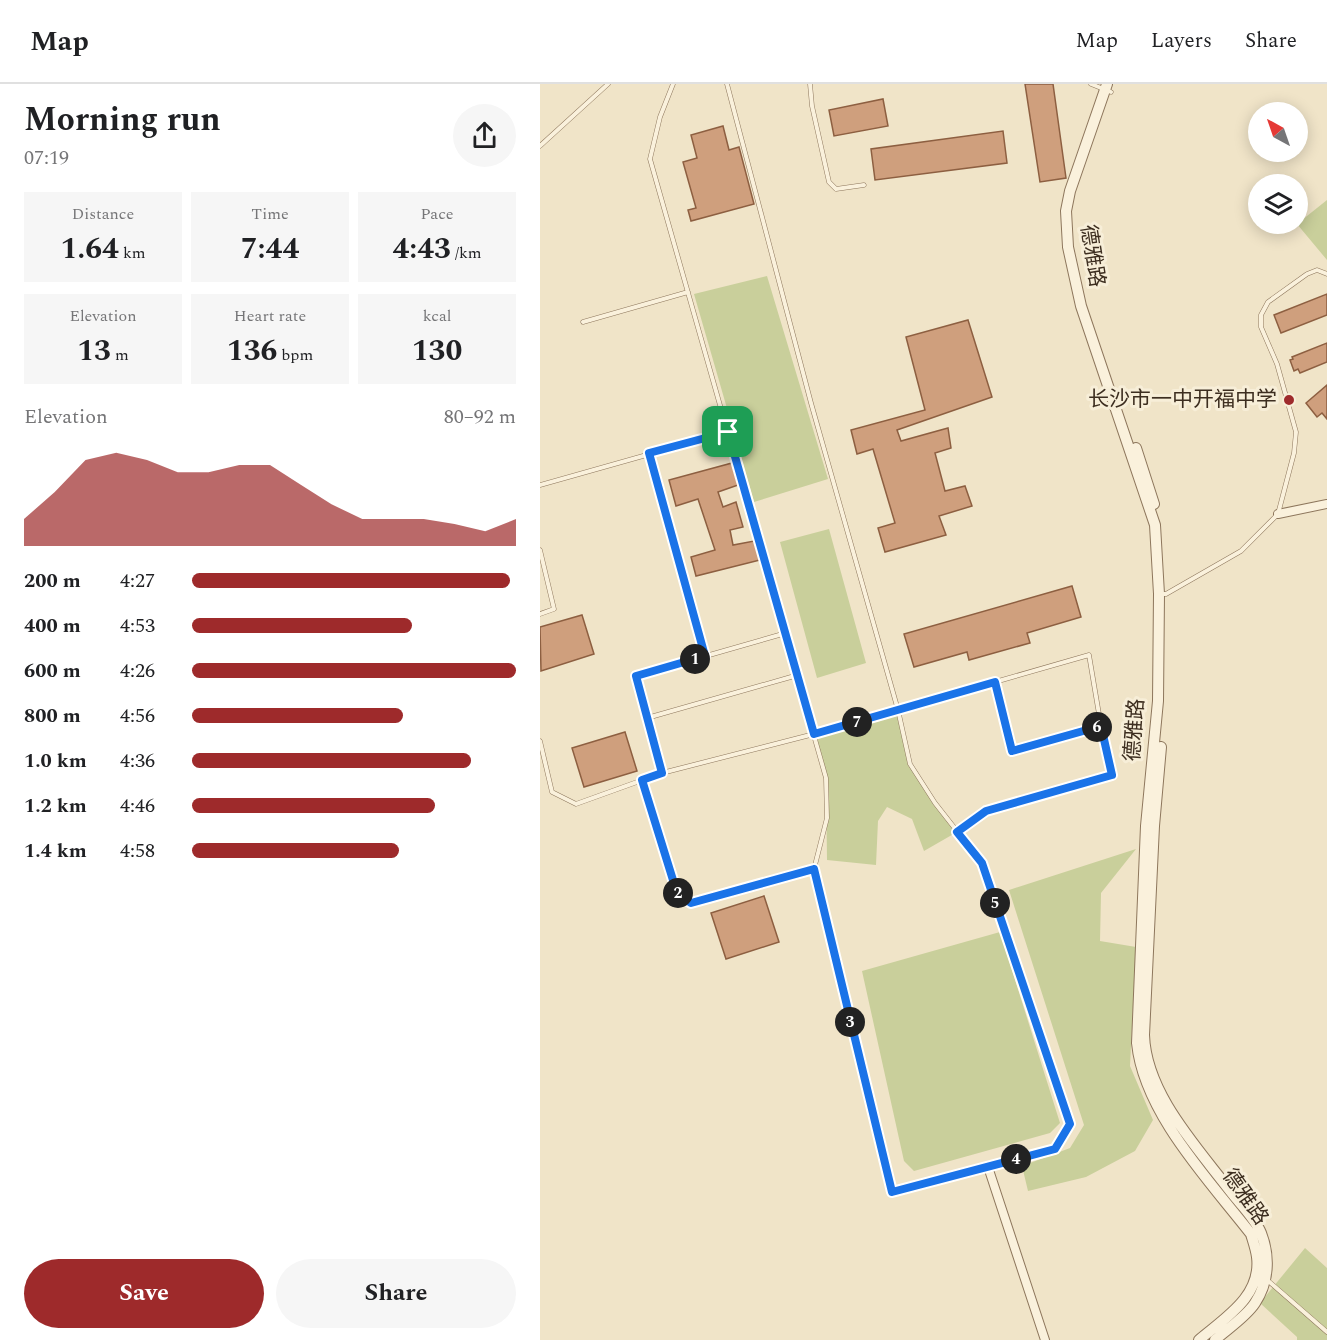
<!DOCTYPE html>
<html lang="en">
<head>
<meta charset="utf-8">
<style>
  :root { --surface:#fff; --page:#f6f6f6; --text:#202124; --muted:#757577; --line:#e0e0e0; --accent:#9e2a2b }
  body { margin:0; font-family:Spectral,"Noto Sans SC",serif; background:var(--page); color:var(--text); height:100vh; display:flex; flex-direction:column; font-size:22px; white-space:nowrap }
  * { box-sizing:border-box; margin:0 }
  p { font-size:20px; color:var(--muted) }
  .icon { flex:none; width:33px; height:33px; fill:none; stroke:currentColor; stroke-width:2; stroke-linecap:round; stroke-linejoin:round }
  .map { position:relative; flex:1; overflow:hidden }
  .details { display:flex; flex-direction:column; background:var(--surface); width:540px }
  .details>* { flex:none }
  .needle { width:39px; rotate:320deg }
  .controls { position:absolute; left:708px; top:18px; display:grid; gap:12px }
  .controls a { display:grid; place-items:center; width:60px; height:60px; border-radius:50%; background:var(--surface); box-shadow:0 3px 15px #0003; font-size:30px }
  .pin { position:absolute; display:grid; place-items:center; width:51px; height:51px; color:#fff; margin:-26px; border-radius:12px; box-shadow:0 3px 9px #0006 }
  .km { position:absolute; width:30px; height:30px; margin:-15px; border-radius:50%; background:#222; color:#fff; font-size:16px; line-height:30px; text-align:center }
  .round { display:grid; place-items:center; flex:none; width:63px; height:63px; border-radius:32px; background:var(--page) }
  .head { display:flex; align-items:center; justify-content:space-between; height:102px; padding:0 24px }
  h1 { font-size:33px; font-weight:700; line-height:45px }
  .stats { display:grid; grid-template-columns:repeat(3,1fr); gap:9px; height:102px; padding:6px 24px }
  .stats div { display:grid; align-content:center; border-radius:0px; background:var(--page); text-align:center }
  .stats b { font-size:30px; font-weight:700 }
  .stats small { font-size:16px; font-weight:400 }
  .stats p { font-size:16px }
  .chart { height:168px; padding:12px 24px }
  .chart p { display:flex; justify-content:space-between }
  .chart svg { width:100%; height:108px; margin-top:6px; fill:var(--accent); opacity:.7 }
  .action { display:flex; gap:12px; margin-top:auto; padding:12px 24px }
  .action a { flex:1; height:69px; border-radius:36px; background:var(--accent); color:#fff; font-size:24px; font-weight:700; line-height:69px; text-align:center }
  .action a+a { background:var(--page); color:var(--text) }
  ul { padding:0 24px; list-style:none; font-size:20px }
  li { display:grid; grid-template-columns:96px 72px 1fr; align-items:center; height:45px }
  li i { height:15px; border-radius:8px; background:var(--accent) }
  header { display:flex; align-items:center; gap:36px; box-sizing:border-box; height:84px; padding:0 30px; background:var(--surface); border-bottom:2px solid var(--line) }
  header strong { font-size:28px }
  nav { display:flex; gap:33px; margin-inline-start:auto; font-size:21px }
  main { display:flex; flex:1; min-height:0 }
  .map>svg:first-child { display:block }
  .green { fill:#c9cf9b }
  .building { fill:#cf9f7d; stroke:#8d5f41; stroke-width:1.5 }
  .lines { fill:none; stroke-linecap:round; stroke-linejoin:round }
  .service-casing { stroke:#8d765c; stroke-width:5 }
  .minor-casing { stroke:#8d765c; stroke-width:10 }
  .tertiary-casing { stroke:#8d765c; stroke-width:12 }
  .service { stroke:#faf1dc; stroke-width:4 }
  .minor { stroke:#faf1dc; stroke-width:8 }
  .tertiary { stroke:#faf1dc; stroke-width:10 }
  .route-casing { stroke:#fff; stroke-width:12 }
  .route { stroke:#1a73e8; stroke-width:8 }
  .poi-dot { fill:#9e2a2b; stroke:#f7eed8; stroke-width:2 }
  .labels { text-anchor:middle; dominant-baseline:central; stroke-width:6; stroke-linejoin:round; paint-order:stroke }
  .street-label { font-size:21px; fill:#3d2e20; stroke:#f7eed8 }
  .poi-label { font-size:21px; fill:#3d2e20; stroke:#f7eed8; text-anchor:end }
</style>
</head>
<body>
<header>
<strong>Map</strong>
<nav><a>Map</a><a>Layers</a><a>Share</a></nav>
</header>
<main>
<section class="details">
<div class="head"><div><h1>Morning run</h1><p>07:19</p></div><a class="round"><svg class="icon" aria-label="share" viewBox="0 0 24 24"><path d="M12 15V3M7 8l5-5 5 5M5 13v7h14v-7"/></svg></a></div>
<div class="stats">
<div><p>Distance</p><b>1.64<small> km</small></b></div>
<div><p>Time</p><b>7:44</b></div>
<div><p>Pace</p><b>4:43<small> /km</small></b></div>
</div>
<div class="stats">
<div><p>Elevation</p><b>13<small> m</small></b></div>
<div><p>Heart rate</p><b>136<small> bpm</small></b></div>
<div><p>kcal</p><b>130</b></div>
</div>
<div class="chart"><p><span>Elevation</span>80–92 m</p>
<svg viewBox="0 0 160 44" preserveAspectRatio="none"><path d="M0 44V33L10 22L20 9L30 6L40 9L50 14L60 14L70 11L80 11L90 19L100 27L110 33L120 33L130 33L140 35L150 38L160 33V44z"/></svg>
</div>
<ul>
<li><b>200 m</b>4:27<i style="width:98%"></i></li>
<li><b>400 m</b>4:53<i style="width:68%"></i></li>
<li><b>600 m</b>4:26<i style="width:100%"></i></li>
<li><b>800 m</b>4:56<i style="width:65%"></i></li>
<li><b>1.0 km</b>4:36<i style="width:86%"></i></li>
<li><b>1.2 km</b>4:46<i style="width:75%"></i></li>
<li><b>1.4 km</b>4:58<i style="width:64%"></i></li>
</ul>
<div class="action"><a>Save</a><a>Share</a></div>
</section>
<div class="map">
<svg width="787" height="1256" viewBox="0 0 787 1256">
  <rect width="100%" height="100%" fill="#f0e4c8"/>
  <path class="green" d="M787 116V176L757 140Z
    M227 192 288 395 214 418 154 210Z
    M289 445 326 579 277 594 240 458Z
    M358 626 370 680 417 748 384 767 372 735 347 723 338 737 336 781 287 776 286 694 274 650Z
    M596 765 561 809 560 857 596 863 590 982 613 1036 595 1067 546 1093 488 1107 482 1082 530 1064 544 1041 469 806Z
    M460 848 520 1039 510 1049 374 1087 364 1077 322 887Z
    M765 1164 787 1184V1256H757V1253L720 1219Z"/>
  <path class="building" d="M485 0H513L526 94 500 98Z
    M343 15 348 42 294 52 289 26Z
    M183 42 189 66 199 63 214 120 151 137 148 126 156 124 143 78 157 74 151 51Z
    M463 47 467 79 335 96 331 65Z
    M787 210V231L741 249 734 231Z
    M428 236 452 313 357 346 361 357 408 344 411 364 395 369 405 407 425 402 432 422 399 432 406 451 345 468 338 444 355 439 333 365 317 370 311 346 385 326 366 253Z
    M787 259V278L760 289 758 285 754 287 750 276 753 275 752 273Z
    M787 301V335L782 329 777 333 766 319Z
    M192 379 198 401 178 408 183 423 196 418 203 443 190 446 193 461 214 457 220 476 156 492 151 473 175 466 158 415 136 422 129 396Z
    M532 502 541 533 487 549 490 559 429 576 427 568 374 583 364 550Z
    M42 531 54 570 1 587 0 543Z
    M85 648 97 687 44 703 32 664Z
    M224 812 239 858 186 875 171 829Z"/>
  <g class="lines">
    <defs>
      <path id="service" d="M187 0 271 319 358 626 370 680 395 719 442 779 530 1040 515 1065 352 1108 274 785
        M270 0 272 22 289 98 296 105 324 101
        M551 0 571 8
        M0 62 68 0
        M43 238 148 208
        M109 369 165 572
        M0 401 188 348
        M0 466 14 525 0 530
        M620 510H626L701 467 738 430 754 369 756 348 737 280 721 243V231L728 218 767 190 777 186 787 190
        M455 598 473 667 561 642
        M107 634 96 592 246 549
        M0 657 12 708 36 720 122 689 274 650 549 571 561 642 572 691 446 727 417 748
        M122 689 107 634 258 591
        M102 696 137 809 151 819 274 785 287 734 286 694 110 75 120 33 133 0
        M726 1195 787 1248"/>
      <path id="minor" d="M738 430 787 420
        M448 1083 505 1256"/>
      <path id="tertiary" d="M567 0 530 107 526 127 528 163 541 222 615 441 619 510 618 617 606 742 597 959C604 1029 669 1096 711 1150 713 1157 716 1165 717 1173 722 1212 685 1234 659 1256
        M596 364 614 420
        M621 663 614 742 604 951C606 1010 657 1063 691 1108 701 1121 715 1134 721 1149 730 1172 729 1198 715 1219 706 1233 687 1245 675 1256"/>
    </defs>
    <use href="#service" class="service-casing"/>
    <use href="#minor" class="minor-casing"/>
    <use href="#tertiary" class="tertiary-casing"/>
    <use href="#service" class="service"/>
    <use href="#minor" class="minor"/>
    <use href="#tertiary" class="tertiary"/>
  </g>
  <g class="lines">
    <defs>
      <path id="route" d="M188 348 274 650 455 598 472 667 561 642 572 691 446 727 417 748 442 779 530 1040 515 1065 352 1108 274 785 151 819 137 809 102 696 122 689 96 592 165 572 109 369Z"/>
    </defs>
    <use href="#route" class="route-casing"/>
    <use href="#route" class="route"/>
  </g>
  <circle class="poi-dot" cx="749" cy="316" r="6"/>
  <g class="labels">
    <g class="street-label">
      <text transform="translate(552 172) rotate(81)">德雅路</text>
      <text transform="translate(595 646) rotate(-86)">德雅路</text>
      <text transform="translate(705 1113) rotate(55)">德雅路</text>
    </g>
    <g class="poi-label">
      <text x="737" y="316">长沙市一中开福中学</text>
    </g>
  </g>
</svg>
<div class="controls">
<a><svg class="needle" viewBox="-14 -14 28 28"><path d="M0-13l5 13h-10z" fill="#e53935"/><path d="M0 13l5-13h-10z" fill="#757577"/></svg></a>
<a><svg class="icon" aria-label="layers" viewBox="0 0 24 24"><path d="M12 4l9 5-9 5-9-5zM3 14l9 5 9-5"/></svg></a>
</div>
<div class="pin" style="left:188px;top:348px;background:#1e9e55"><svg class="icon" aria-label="arrive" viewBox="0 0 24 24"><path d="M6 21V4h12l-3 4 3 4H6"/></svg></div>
<b class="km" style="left:155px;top:575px">1</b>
<b class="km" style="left:138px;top:809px">2</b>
<b class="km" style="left:310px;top:938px">3</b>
<b class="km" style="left:476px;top:1075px">4</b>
<b class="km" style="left:455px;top:819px">5</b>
<b class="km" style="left:557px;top:643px">6</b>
<b class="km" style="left:317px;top:638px">7</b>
</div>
</main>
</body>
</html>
